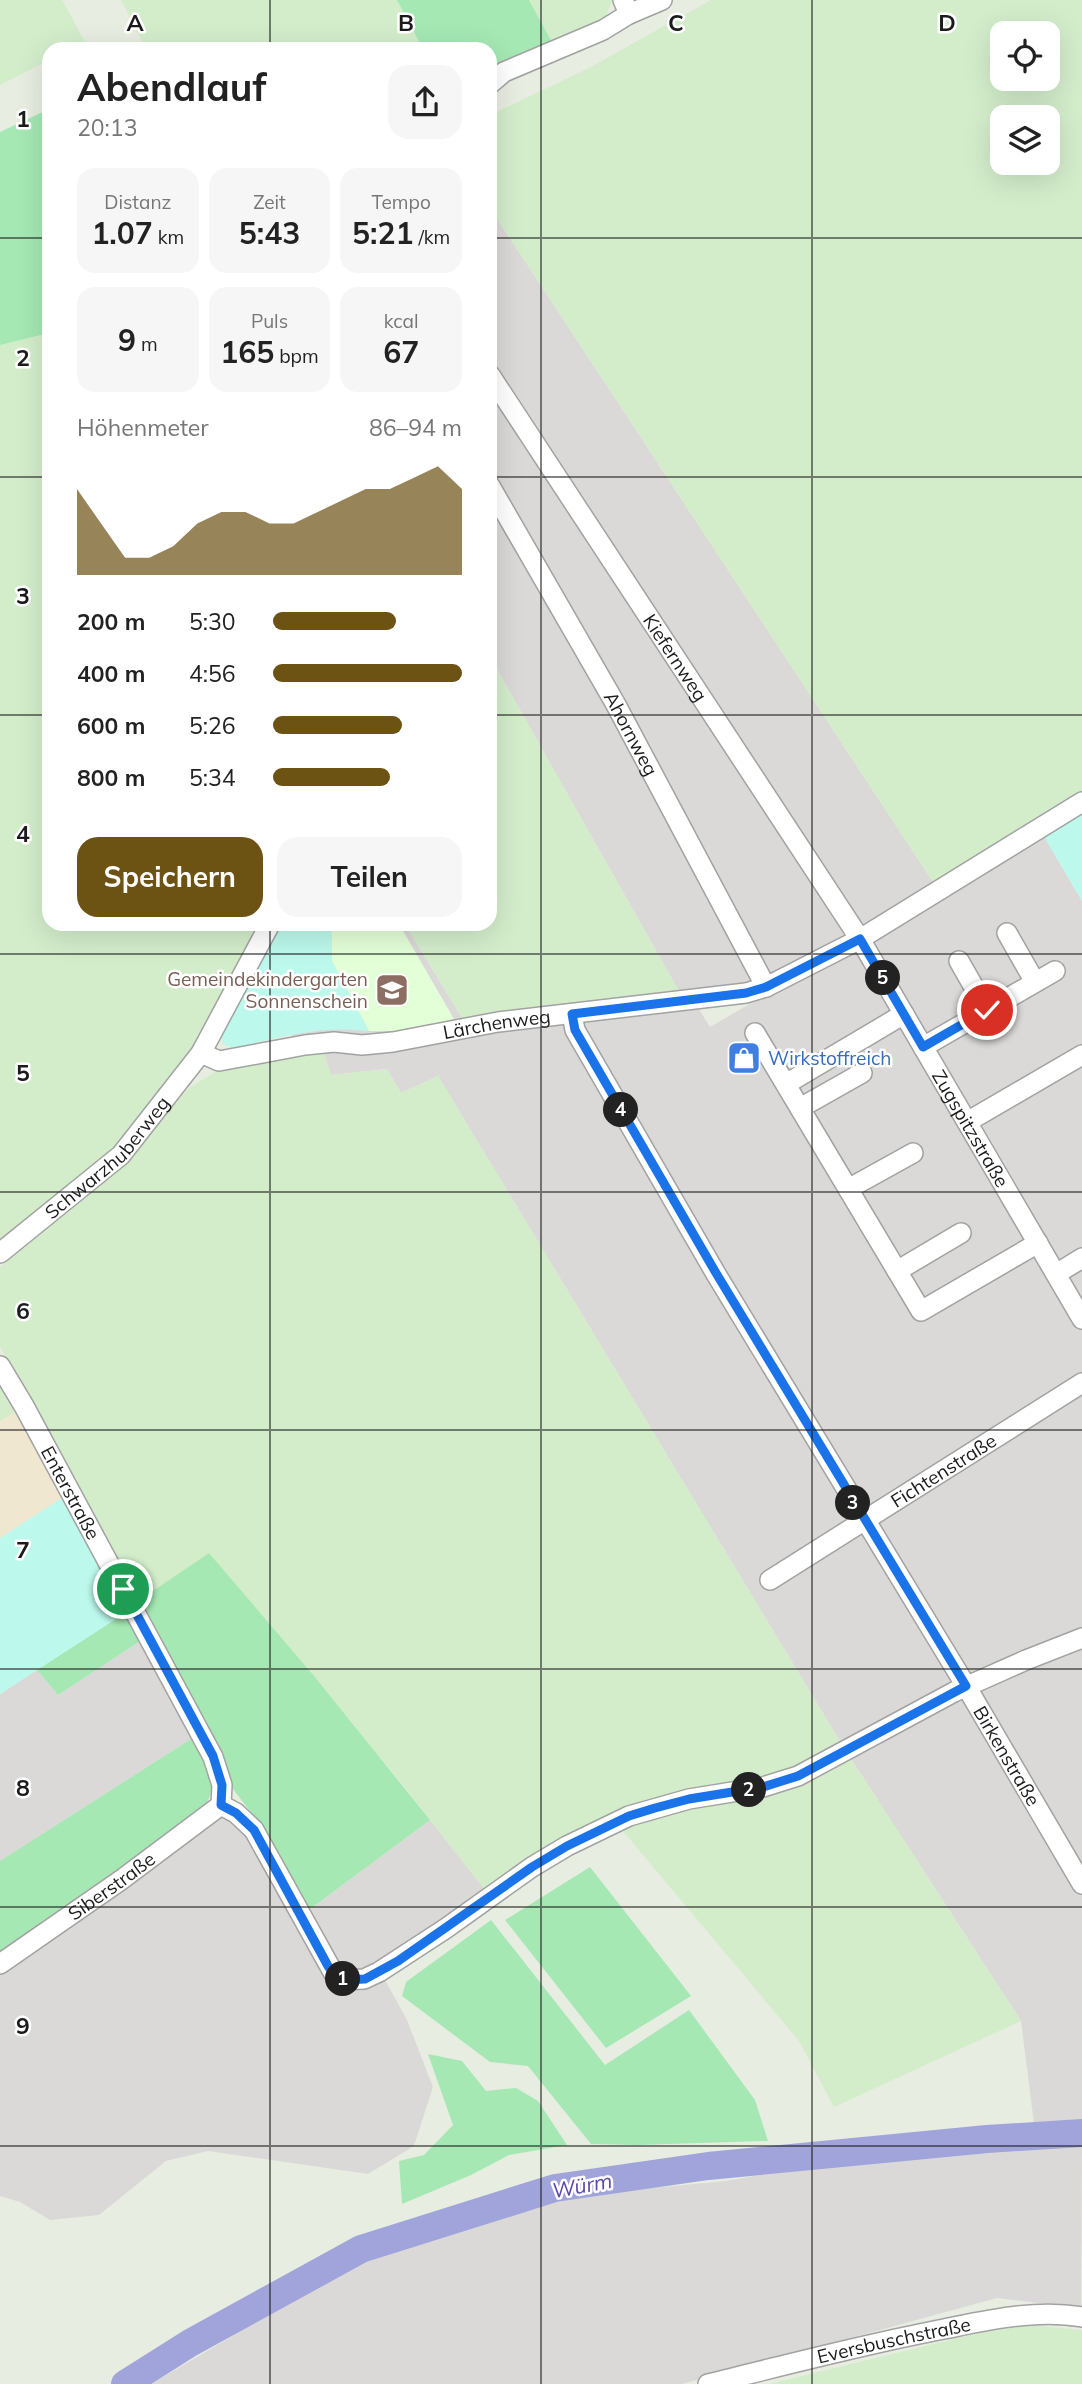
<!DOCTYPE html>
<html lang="de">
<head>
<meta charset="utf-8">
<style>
  :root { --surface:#fff; --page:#f6f6f6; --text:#222; --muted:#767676; --accent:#6c5213 }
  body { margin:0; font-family:Mulish,sans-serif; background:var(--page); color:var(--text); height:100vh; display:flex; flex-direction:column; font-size:26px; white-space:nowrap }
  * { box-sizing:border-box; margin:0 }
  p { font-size:23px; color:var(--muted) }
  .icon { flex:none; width:38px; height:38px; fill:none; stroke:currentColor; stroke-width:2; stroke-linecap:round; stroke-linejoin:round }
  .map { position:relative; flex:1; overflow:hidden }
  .drawer { position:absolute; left:42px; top:42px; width:455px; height:889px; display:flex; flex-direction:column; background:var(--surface); border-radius:21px; box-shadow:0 7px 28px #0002 }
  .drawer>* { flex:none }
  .fabs { position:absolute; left:990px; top:21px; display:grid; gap:14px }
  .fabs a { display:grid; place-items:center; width:70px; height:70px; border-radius:14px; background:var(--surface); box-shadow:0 7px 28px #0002; font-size:35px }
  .pin { position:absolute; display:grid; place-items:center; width:60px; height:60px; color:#fff; margin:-30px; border:4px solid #fff; border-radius:50%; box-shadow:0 2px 7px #0007 }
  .km { position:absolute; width:35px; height:35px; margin:-18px; border-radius:50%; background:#222; color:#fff; font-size:19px; line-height:35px; text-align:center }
  .round { display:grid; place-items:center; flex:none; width:74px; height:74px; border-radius:21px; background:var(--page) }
  .head { display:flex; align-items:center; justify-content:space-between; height:119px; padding:0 35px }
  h1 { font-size:38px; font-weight:700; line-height:52px }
  .figures { display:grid; grid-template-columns:repeat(3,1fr); gap:10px; height:119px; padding:7px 35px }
  .figures div { display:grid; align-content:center; border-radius:18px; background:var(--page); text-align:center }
  .figures b { font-size:30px; font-weight:700 }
  .figures small { font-size:19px; font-weight:400 }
  .figures p { font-size:19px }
  .chart { height:196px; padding:14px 35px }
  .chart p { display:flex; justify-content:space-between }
  .chart svg { width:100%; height:126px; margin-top:7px; fill:var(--accent); opacity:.7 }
  .action { display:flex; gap:14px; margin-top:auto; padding:14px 35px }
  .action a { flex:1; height:80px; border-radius:21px; background:var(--accent); color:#fff; font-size:28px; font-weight:700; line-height:80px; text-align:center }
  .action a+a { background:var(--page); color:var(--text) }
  ul { padding:0 35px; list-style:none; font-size:23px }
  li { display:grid; grid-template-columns:112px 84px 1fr; align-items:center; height:52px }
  li i { height:18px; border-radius:9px; background:var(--accent) }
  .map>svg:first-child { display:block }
  .residential { fill:#dad9d8 }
  .commercial { fill:#efe7cf }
  .education { fill:#e3ffd8 }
  .farmland { fill:#d3edcb; fill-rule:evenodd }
  .grass { fill:#a5e8b4 }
  .park { fill:#bcf9ec }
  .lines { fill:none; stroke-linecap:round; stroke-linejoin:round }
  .river { stroke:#a0a4db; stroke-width:28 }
  .minor-casing { stroke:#a2a2a2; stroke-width:22 }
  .minor { stroke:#fff; stroke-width:19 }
  .route-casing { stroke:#fff; stroke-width:14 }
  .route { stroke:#1a73e8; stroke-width:9 }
  .grid { fill:none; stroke:#1b1b1b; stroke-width:2; stroke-opacity:0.55 }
  .labels { text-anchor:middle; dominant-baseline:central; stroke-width:5; stroke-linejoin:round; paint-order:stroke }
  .street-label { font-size:19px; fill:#1b1b1b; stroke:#fff }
  .education-label { font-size:19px; fill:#785e54; stroke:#fff; text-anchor:end }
  .shop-label { font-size:19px; fill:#366cbe; stroke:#fff; text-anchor:start }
  .water-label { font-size:21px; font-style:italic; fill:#5d49aa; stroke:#fff }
  .grid-label { font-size:23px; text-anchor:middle; font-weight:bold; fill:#1b1b1b; stroke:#fff; stroke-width:5; stroke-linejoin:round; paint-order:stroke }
</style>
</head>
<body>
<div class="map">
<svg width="1082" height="2384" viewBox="0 0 1082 2384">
  <rect width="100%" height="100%" fill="#e8ede1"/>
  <path class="residential" d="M490 208 935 885 761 986 680 993 490 657Z
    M1042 833 1082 901V2130L1035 2132 1021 2021 844 1748 438 1076 401 1093 387 1069 331 1075 324 1054 238 1005 279 924H405L462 1018 695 1003 710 1027Z
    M142 1640 194 1737 0 1861V1694L37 1670 58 1695Z
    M209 1802 245 1829 296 1920 430 1820 486 1891 379 1969 407 2020 433 2087 414 2146 368 2174 208 2151 166 2161 99 2215 50 2220 20 2202 0 2196V1956L198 1815Z
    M1082 2143 1081 2308 997 2298 682 2384H151L379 2250 444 2234 558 2197 725 2181 821 2165Z"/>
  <path class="commercial" d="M18 1410 65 1496 0 1538V1421Z"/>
  <path class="education" d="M331 924H399L454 1019 407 1031H369L332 961Z"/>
  <path class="farmland" d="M0 0H62L85 42 71 49H49V60L0 85Z
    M121 0H397L423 49H146Z
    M529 0H612V1L603 23 553 44Z
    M711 0H1082V795L935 885 490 208V115L587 69ZM1003 33H1048V79H1003ZM1003 117H1048V163H1003Z
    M49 333V924H264L185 1062 107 1157 0 1243V345Z
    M490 657 680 993 462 1018 405 924H490Z
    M324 1054 331 1075 387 1069 401 1093 438 1076 844 1748 1021 2021 834 2107 799 2041 612 1818 486 1891 401 1783 209 1553 138 1601 0 1347V1267L139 1144 189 1088 215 1072 248 1063Z
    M0 1379 18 1410 0 1421Z
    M1029 2325 1082 2330V2384H769L970 2335Z"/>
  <path class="grass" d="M397 0H529L553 44 490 70V49H423Z
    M49 109V333L0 345V132Z
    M209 1553 314 1676 430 1820 309 1910 282 1858 258 1822 233 1789 223 1756 138 1601Z
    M128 1611 142 1640 58 1695 37 1670Z
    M194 1737C208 1770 224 1784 198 1815L0 1956V1861Z
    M590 1867 691 1996 606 2048 505 1920Z
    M491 1920 605 2065 689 2010 755 2100 768 2141 638 2145 591 2144 528 2066 490 2062 402 1996 406 1982Z
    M428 2054 462 2061 486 2091 516 2088 538 2101 567 2145 509 2155 471 2175 402 2204 399 2161 424 2155 453 2125Z"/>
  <path class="park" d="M1082 809V901L1042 833Z
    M279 924H331L332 961 369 1031C318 1025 282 1037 233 1048L223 1044 220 1032Z
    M65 1496 128 1611 0 1694V1538Z"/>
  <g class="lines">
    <path class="river" d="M125 2384 190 2343 361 2249 555 2188 708 2166 987 2139 1082 2133"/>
    <defs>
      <g id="minor">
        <path d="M629 14 662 0"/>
        <path d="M490 84 504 72 603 30 629 14 623 0"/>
        <path id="s1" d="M490 375 860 939 1082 1319"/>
        <path id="s2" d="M490 486 615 703 766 987"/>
        <path d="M1007 933 1035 982"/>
        <path d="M959 961 987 1010"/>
        <path id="s3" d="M572 1014 575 1030 716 1274 966 1686 1082 1884"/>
        <path d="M755 1033 921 1311 1038 1243"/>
        <path d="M923 1047 1055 971"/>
        <path id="s4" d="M201 1053 219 1061 305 1045 334 1042 362 1045 393 1042 498 1022 746 993 766 987 860 939 1082 802"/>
        <path d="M786 1084 904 1014"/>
        <path d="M800 1108 862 1073"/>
        <path d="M967 1122 1082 1055"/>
        <path d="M848 1189 913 1153"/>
        <path id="s5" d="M0 1253 121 1155 201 1053 270 924"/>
        <path d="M897 1271 961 1233"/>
        <path d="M1056 1274 1082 1258"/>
        <path id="s6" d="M0 1366 24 1406 213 1757 222 1785 221 1805"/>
        <path id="s7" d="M770 1580 1082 1383"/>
        <path d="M221 1805 236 1813 254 1830 334 1974 343 1980 364 1979 379 1972 445 1929 532 1867 567 1846 629 1816 689 1799 763 1787 798 1776 954 1692 1026 1660 1082 1638"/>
        <path id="s8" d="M0 1964 121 1880 221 1805"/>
        <path id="s9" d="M708 2384C786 2365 865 2344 944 2329 989 2320 1036 2309 1082 2317"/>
      </g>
    </defs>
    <use href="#minor" class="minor-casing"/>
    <use href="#minor" class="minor"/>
  </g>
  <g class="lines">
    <defs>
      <path id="route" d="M123 1589 213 1756 222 1785 221 1805 236 1813 254 1830 328 1966 334 1974 343 1980 365 1979 398 1961 532 1867 567 1846 629 1816 655 1808 689 1799 763 1787 798 1776 966 1686 716 1273 575 1030 572 1014 746 993 766 987 860 939 923 1047 987 1010"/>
    </defs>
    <use href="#route" class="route-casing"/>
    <use href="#route" class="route"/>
  </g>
  <path class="grid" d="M270 0V49M541 0V2384M812 0V2384M0 238H49M490 238H1082M0 477H49M490 477H1082M0 715H49M490 715H1082M270 924V2384M0 954H1082M0 1192H1082M0 1430H1082M0 1669H1082M0 1907H1082M0 2146H1082"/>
  <defs>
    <symbol id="school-square" viewBox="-11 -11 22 22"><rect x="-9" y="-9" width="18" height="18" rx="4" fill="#8d6e63" stroke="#fff"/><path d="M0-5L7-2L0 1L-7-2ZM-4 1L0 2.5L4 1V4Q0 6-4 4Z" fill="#fff"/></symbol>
    <symbol id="shop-square" viewBox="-11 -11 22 22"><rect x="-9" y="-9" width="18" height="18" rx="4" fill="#3f7fe0" stroke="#fff"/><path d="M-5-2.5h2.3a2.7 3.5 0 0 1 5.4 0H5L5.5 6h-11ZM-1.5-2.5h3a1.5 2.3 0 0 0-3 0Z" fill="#fff"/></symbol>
  </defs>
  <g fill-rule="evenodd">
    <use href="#school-square" x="373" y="971" width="38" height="38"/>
    <use href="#shop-square" x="725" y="1039" width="38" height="38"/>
  </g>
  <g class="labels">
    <g class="street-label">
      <text stroke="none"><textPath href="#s1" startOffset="338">Kiefernweg</textPath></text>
      <text stroke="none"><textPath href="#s2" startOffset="285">Ahornweg</textPath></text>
      <text stroke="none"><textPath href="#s4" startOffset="301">Lärchenweg</textPath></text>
      <text stroke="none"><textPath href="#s1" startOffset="894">Zugspitzstraße</textPath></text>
      <text stroke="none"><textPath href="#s5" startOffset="144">Schwarzhuberweg</textPath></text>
      <text stroke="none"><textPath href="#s7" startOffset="205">Fichtenstraße</textPath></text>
      <text stroke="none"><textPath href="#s6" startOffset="145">Enterstraße</textPath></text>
      <text stroke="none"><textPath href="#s3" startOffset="861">Birkenstraße</textPath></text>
      <text stroke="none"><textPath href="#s8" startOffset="136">Siberstraße</textPath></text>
      <text stroke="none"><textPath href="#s9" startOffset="191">Eversbuschstraße</textPath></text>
    </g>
    <g class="education-label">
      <text x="368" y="979">Gemeindekindergarten<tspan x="368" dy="22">Sonnenschein</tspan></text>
    </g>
    <g class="shop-label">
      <text x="768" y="1058">Wirkstoffreich</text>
    </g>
    <g class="water-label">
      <text transform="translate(582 2185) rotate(-10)">Würm</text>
    </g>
  </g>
  <g class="grid-label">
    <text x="135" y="31">A</text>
    <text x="406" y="31">B</text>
    <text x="676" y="31">C</text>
    <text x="947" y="31">D</text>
    <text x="23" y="127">1</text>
    <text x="23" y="366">2</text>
    <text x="23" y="604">3</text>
    <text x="23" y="842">4</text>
    <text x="23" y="1081">5</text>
    <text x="23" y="1319">6</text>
    <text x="23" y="1558">7</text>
    <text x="23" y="1796">8</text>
    <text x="23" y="2034">9</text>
  </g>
</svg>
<div class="fabs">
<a><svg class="icon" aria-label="locate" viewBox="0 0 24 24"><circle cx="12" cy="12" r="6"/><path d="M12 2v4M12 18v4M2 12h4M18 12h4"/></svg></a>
<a><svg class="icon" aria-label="layers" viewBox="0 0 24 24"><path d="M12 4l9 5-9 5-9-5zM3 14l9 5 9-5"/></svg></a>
</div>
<div class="pin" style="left:123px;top:1589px;background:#1e9e55"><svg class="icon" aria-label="arrive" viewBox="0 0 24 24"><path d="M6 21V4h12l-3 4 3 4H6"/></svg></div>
<div class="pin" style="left:987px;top:1010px;background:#d93025"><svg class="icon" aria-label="check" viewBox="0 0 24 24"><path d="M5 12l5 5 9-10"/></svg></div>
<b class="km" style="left:343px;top:1979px">1</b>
<b class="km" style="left:749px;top:1790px">2</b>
<b class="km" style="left:853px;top:1503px">3</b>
<b class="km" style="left:621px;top:1110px">4</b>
<b class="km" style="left:883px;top:978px">5</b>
<section class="drawer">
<div class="head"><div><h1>Abendlauf</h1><p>20:13</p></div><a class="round"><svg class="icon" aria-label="share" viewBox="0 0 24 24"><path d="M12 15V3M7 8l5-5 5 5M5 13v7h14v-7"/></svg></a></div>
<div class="figures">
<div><p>Distanz</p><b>1.07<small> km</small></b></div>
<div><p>Zeit</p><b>5:43</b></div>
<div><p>Tempo</p><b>5:21<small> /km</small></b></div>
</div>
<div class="figures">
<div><b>9<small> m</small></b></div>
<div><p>Puls</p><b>165<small> bpm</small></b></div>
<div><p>kcal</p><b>67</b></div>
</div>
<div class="chart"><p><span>Höhenmeter</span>86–94 m</p>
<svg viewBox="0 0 160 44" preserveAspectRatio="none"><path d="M0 44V14L10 26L20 38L30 38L40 34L50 26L60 22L70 22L80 26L90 26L100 22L110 18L120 14L130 14L140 10L150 6L160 14V44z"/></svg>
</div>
<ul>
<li><b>200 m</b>5:30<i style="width:65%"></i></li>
<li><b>400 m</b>4:56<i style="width:100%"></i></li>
<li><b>600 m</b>5:26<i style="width:68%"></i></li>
<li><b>800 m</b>5:34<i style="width:62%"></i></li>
</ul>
<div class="action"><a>Speichern</a><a>Teilen</a></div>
</section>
</div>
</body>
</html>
